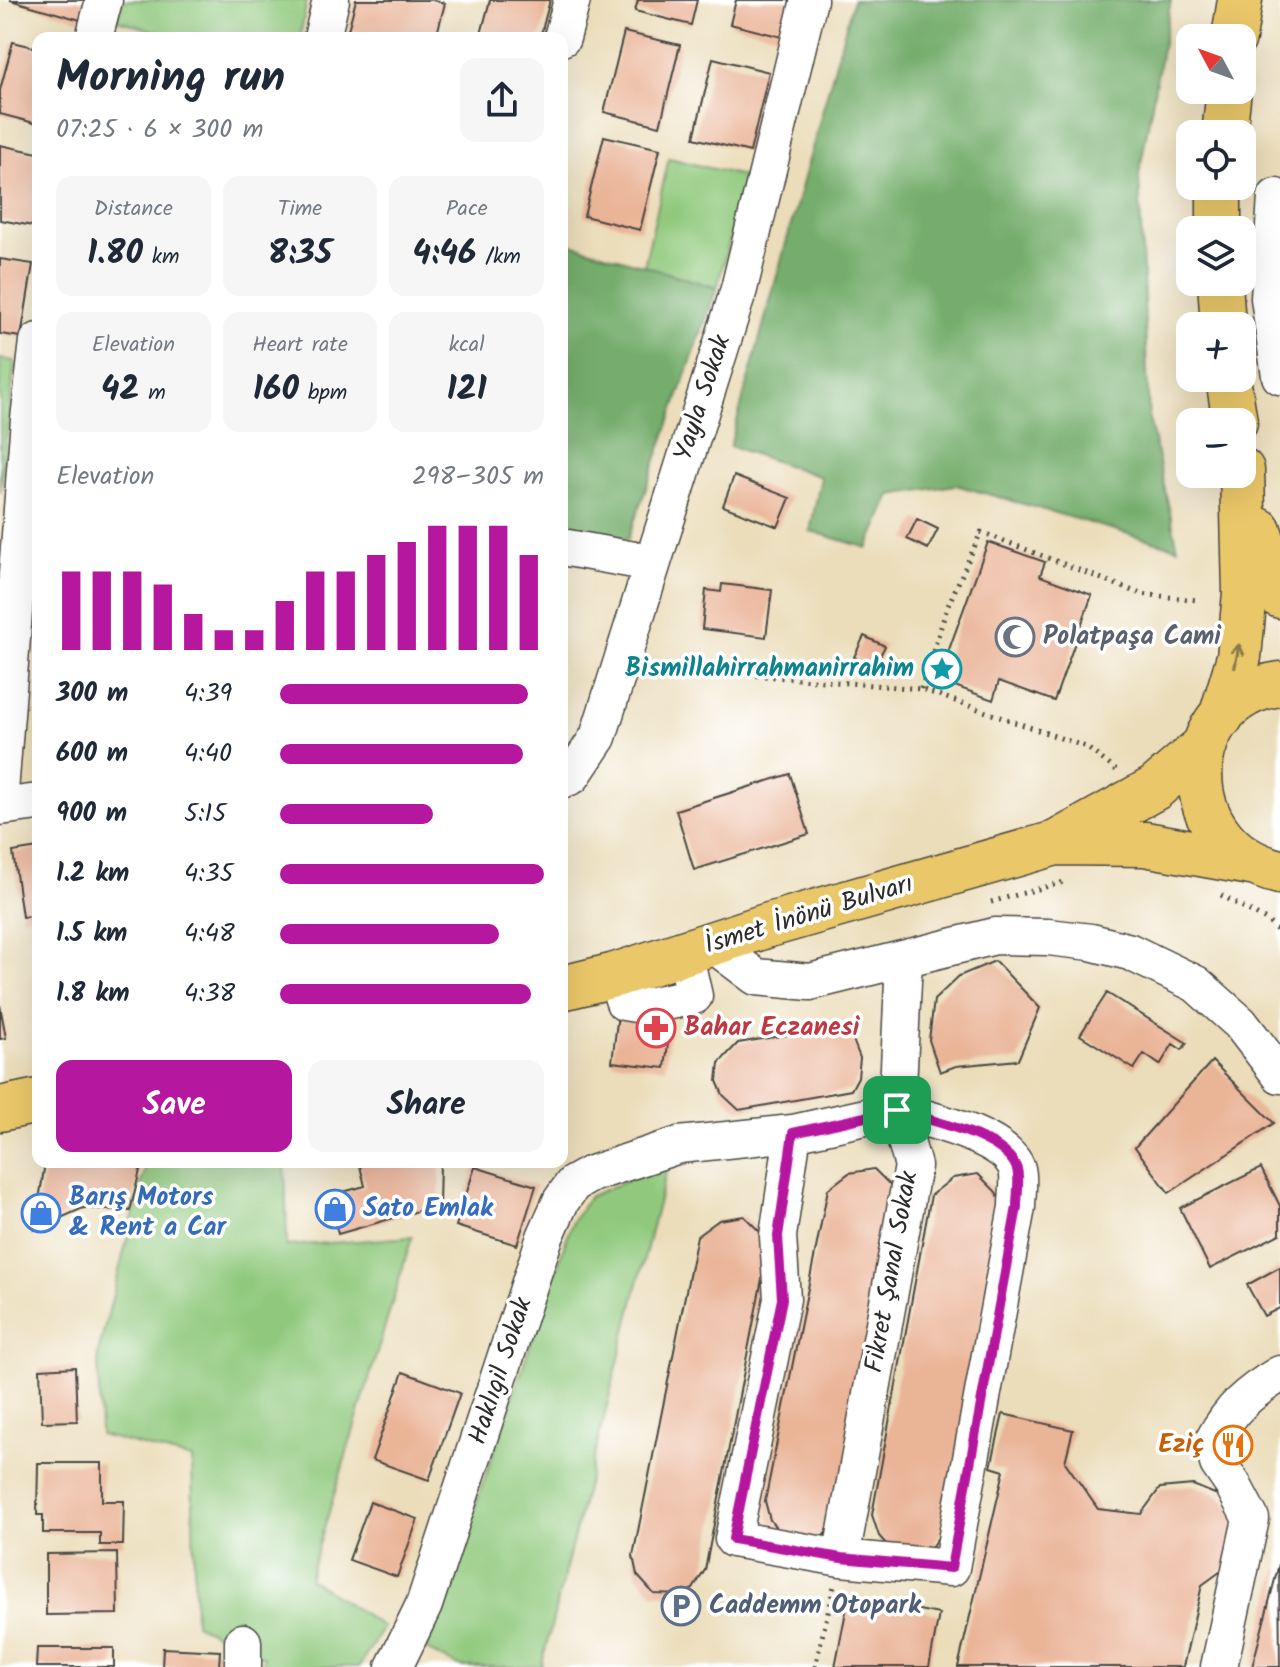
<!DOCTYPE html>
<html lang="en">
<head>
<meta charset="utf-8">
<style>
  :root { --surface:#fff; --page:#f6f6f7; --text:#1f2937; --muted:#747a83; --accent:#b5179e }
  body { margin:0; font-family:Kalam,sans-serif; background:var(--page); color:var(--text); height:100vh; display:flex; flex-direction:column; font-size:30px; white-space:nowrap }
  * { box-sizing:border-box; margin:0 }
  p { font-size:26px; color:var(--muted) }
  .icon { flex:none; width:44px; height:44px; fill:none; stroke:currentColor; stroke-width:2; stroke-linecap:round; stroke-linejoin:round }
  .map { position:relative; flex:1; overflow:hidden }
  .panel { position:absolute; left:32px; top:32px; width:536px; height:1136px; display:flex; flex-direction:column; background:var(--surface); border-radius:16px; box-shadow:0 8px 32px #0002 }
  .panel>* { flex:none }
  .needle { width:52px; rotate:311deg }
  .buttons { position:absolute; left:1176px; top:24px; display:grid; gap:16px }
  .buttons a { display:grid; place-items:center; width:80px; height:80px; border-radius:16px; background:var(--surface); box-shadow:0 8px 32px #0002; font-size:40px }
  .pin { position:absolute; display:grid; place-items:center; width:68px; height:68px; color:#fff; margin:-34px; border-radius:16px; box-shadow:0 4px 12px #0006 }
  .round { display:grid; place-items:center; flex:none; width:84px; height:84px; border-radius:16px; background:var(--page) }
  .overview { display:flex; align-items:center; justify-content:space-between; height:136px; padding:0 24px }
  h1 { font-size:44px; font-weight:800; line-height:60px }
  .stats { display:grid; grid-template-columns:repeat(3,1fr); gap:12px; height:136px; padding:8px 24px }
  .stats div { display:grid; align-content:center; border-radius:16px; background:var(--page); text-align:center }
  .stats b { font-size:34px; font-weight:800 }
  .stats small { font-size:22px; font-weight:400 }
  .stats p { font-size:22px }
  .chart { height:224px; padding:16px 24px }
  .chart p { display:flex; justify-content:space-between }
  .chart svg { width:100%; height:144px; margin-top:8px; stroke:var(--accent); stroke-width:6 }
  .action { display:flex; gap:16px; margin-top:auto; padding:16px 24px }
  .action a { flex:1; height:92px; border-radius:16px; background:var(--accent); color:#fff; font-size:32px; font-weight:800; line-height:92px; text-align:center }
  .action a+a { background:var(--page); color:var(--text) }
  ul { padding:0 24px; list-style:none; font-size:26px }
  li { display:grid; grid-template-columns:128px 96px 1fr; align-items:center; height:60px }
  li i { height:20px; border-radius:10px; background:var(--accent) }
  .map>svg:first-child { display:block }
  .green { fill:#90c97d; stroke:#5e7a54; stroke-width:2 }
  .forest { fill:#74ad6c; stroke:#506c4c; stroke-width:2 }
  .building { fill:#eab497 }
  .lines { fill:none; stroke-linecap:round; stroke-linejoin:round }
  .minor-casing { stroke:#484640; stroke-width:39 }
  .major-casing { stroke:#484640; stroke-width:47 }
  .path { stroke:#484640; stroke-width:5; stroke-dasharray:2 6; stroke-linecap:butt }
  .minor { stroke:#fff; stroke-width:36 }
  .major { stroke:#eac769; stroke-width:44 }
  .oneway { stroke:#8a794a }
  .route-casing { stroke:#fff; stroke-width:16 }
  .route { stroke:#b5179e; stroke-width:10 }
  .labels { text-anchor:middle; dominant-baseline:central; stroke-width:7; stroke-linejoin:round; paint-order:stroke }
  .street-label { font-size:26px; fill:#2b2b2b; stroke:#fff }
  .worship-label { font-size:26px; font-weight:bold; fill:#5b616d; stroke:#fff; text-anchor:start }
  .culture-label { font-size:26px; font-weight:bold; fill:#0d838f; stroke:#fff; text-anchor:end }
  .health-label { font-size:26px; font-weight:bold; fill:#be3a42; stroke:#fff; text-anchor:start }
  .shop-label { font-size:26px; font-weight:bold; fill:#366cbe; stroke:#fff; text-anchor:start }
  .food-label { font-size:26px; font-weight:bold; fill:#c56008; stroke:#fff; text-anchor:end }
  .service-label { font-size:26px; font-weight:bold; fill:#4e5e75; stroke:#fff; text-anchor:start }
</style>
</head>
<body>
<div class="map">
<svg width="1280" height="1667" viewBox="0 0 1280 1667">
  <rect width="100%" height="100%" fill="#fff"/>
  <filter id="ink" filterUnits="userSpaceOnUse"><feTurbulence type="fractalNoise" baseFrequency=".0125" numOctaves="2"/><feDisplacementMap in="SourceGraphic" scale="16" xChannelSelector="R" yChannelSelector="G"/><feConvolveMatrix kernelMatrix="1 2 1 2 8 2 1 2 1" color-interpolation-filters="sRGB"/></filter>
  <filter id="wash" filterUnits="userSpaceOnUse"><feTurbulence type="fractalNoise" baseFrequency=".006" numOctaves="4" result="noise"/><feDisplacementMap in="SourceGraphic" scale="32" xChannelSelector="R" yChannelSelector="G"/><feGaussianBlur stdDeviation="1.8" result="paint"/><feColorMatrix in="noise" values="0 0 0 0 0 0 0 0 0 0 0 0 0 0 0 0 0 1.4 0 .05"/><feComposite in="paint" operator="in"/></filter>
  <g filter="url(#wash)">
    <rect width="100%" height="100%" fill="#ebddba"/>
    <path class="green" d="M123 0H307L300 38H179L117 20Z
      M669 158 746 177 717 288 644 266Z
      M0 359 15 361 0 493Z
      M147 1162H285L287 1246 412 1237 309 1578 383 1627 359 1667H261L264 1657 195 1624 192 1459 100 1435 98 1353Z
      M668 1164 541 1667H461L426 1650 573 1220 590 1196Z"/>
    <path class="forest" d="M853 0H1171L1139 175 1149 418 1178 548 956 485 891 495 868 548 810 531 821 477 730 446Z
      M562 241 717 288 628 539 562 527Z"/>
    <g id="blocks">
      <path class="building" d="M10 0H89L84 21Z
        M356 0H432L445 3 436 38H381L348 30Z
        M490 0H550L540 38H480Z
        M638 0H697L691 25 635 11Z
        M736 0H796L786 38 730 24Z
        M624 32 680 45 660 126 604 112Z
        M13 42 38 48V124L0 114V90Z
        M713 58 769 72 750 152 694 138Z
        M604 136 660 149 640 230 584 216Z
        M0 145 38 153V202L33 226 0 220Z
        M0 259 33 264 21 337 0 334Z
        M734 476 790 498 778 527 723 506Z
        M917 519 938 529 928 549 907 539Z
        M988 542 1045 562 1040 576 1092 595 1054 701 999 681 993 700 938 680Z
        M722 584 772 590 766 637 702 629 706 590 721 592Z
        M864 636 885 646 875 666 854 657Z
        M790 774 809 834 694 870 676 810Z
        M38 848V941L33 942 30 916 22 917 13 852Z
        M995 961 1040 1008 1018 1060 956 1066 940 1072 929 1040 934 1000 959 976Z
        M1107 993 1187 1043 1182 1050 1173 1044 1160 1065 1144 1054 1134 1069 1080 1035Z
        M0 1005 6 1038 0 1039Z
        M618 1014 671 1020 665 1068 612 1062Z
        M836 1027 853 1040 860 1058 858 1077 851 1090 739 1110 723 1095 717 1081 719 1063 738 1043Z
        M1212 1061 1274 1123 1169 1193 1135 1147Z
        M142 1162 130 1211 83 1208 34 1230 45 1163Z
        M359 1162H440L439 1205 338 1234 328 1196 365 1186Z
        M475 1167 536 1186 517 1245 456 1226Z
        M1261 1168 1280 1206V1234L1210 1269 1180 1208Z
        M874 1169 892 1187 837 1515 825 1534 813 1541 786 1539 770 1520 765 1501 828 1189 849 1173Z
        M978 1174 996 1192 1002 1205 944 1528 932 1547 920 1554 894 1553 879 1536 872 1515 931 1195 953 1178Z
        M744 1216 762 1234 768 1248 705 1570 693 1589 681 1595 654 1594 637 1575 633 1556 697 1236 719 1220Z
        M1280 1267V1308L1264 1316 1247 1285Z
        M75 1367 77 1421 42 1422 40 1369Z
        M403 1372 460 1393 429 1480 372 1460Z
        M1003 1414 1073 1430 1065 1462 1098 1509 1141 1514 1160 1488 1193 1485 1220 1496 1237 1515 1235 1561 1202 1585 1183 1667H958L1004 1471 991 1467Z
        M38 1463H102V1501H124L123 1545H100V1533H43V1515H37Z
        M370 1502 418 1519 397 1577 349 1560Z
        M117 1553 118 1614 46 1615V1554Z
        M1279 1564 1280 1667H1252Z
        M849 1596 939 1614 929 1667H835Z
        M37 1648H114V1667H36Z
        M163 1648 220 1651 219 1667H162Z"/>
    </g>
  </g>
  <g filter="url(#ink)">
    <use href="#blocks" fill-opacity="0" stroke="#484640" stroke-width="2"/>
    <g class="lines">
      <defs>
        <path id="minor" d="M94 38 104 0
          M322 38 331 0
          M562 38 572 0
          M1276 197 1269 298 1280 376
          M562 547 651 563
          M562 780 572 776 598 737 739 289 809 0
          M0 792 29 419 38 341
          M0 807 38 802
          M711 943 756 977 810 982 995 936 1048 937 1091 942 1130 952 1196 984 1240 1023 1280 1075
          M615 975 624 1002 648 1006 694 996 684 952
          M897 1110 793 1133 778 1236 782 1299 733 1539 841 1558 913 1166 897 1110 904 960
          M841 1558 951 1568 1017 1207C1017 1195 1020 1180 1017 1169 1006 1136 928 1120 897 1110
          M243 1667V1642
          M394 1667 424 1605 545 1237 561 1201 573 1184 591 1174 679 1145 793 1133
          M1219 1667 1251 1519 1233 1485 1218 1463 1213 1441C1231 1408 1248 1393 1280 1374"/>
        <path id="major" d="M1234 38 1240 0
          M1224 134 1229 90
          M1219 186V230
          M1220 282 1223 326
          M1228 378 1235 422
          M1259 530 1280 596
          M1280 684C1174 699 1173 848 1280 872
          M1221 717 1239 657 1245 593 1242 470
          M1058 843 1145 844 1251 863
          M562 988 615 975 769 925 1056 843 1155 788 1205 745
          M0 1109 38 1101"/>
      </defs>
      <use href="#minor" class="minor-casing"/>
      <use href="#major" class="major-casing"/>
      <path class="path" d="M653 667 921 689 1086 747 1116 770
        M921 689 947 608 981 532 1141 594 1197 600
        M1221 895 1266 920 1280 933
        M991 902 1067 881
        M815 1667 834 1586"/>
      <use href="#minor" class="minor"/>
      <use href="#major" class="major"/>
    </g>
    <defs><path id="oneway-shaft" d="M-6 0H5M1.5-3L5.5 0L1.5 3" fill="none" stroke-width="1.6" stroke-linecap="round" stroke-linejoin="round" transform="scale(2)"/></defs>
    <use class="oneway" href="#oneway-shaft" transform="translate(1237 656) rotate(-79)"/>
  </g>
  <g class="lines" filter="url(#ink)">
    <defs>
      <path id="route" d="M897 1110C928 1120 1006 1136 1017 1169 1020 1180 1017 1195 1017 1207L951 1568 841 1558 733 1539 782 1299 778 1236 793 1133Z"/>
    </defs>
    <use href="#route" class="route-casing"/>
    <use href="#route" class="route"/>
  </g>
  <defs>
    <symbol id="mosque-ring" viewBox="-11 -11 22 22"><circle r="9.5" fill="#fff" stroke="#6b7280" stroke-width="1.5"/><path d="M3.5-4.9A6 6 0 1 0 3.5 4.9A5 5 0 1 1 3.5-4.9Z" fill="#6b7280"/></symbol>
    <symbol id="sight-ring" viewBox="-11 -11 22 22"><circle r="9.5" fill="#fff" stroke="#0f9aa8" stroke-width="1.5"/><path d="M0-6L1.8-2.2L6-1.7L2.9 1.2L3.7 5.4L0 3.3L-3.7 5.4L-2.9 1.2L-6-1.7L-1.8-2.2Z" fill="#0f9aa8"/></symbol>
    <symbol id="pharmacy-ring" viewBox="-11 -11 22 22"><circle r="9.5" fill="#fff" stroke="#e0444e" stroke-width="1.5"/><path d="M-2-6h4v4h4v4h-4v4h-4v-4h-4v-4h4Z" fill="#e0444e"/></symbol>
    <symbol id="shop-ring" viewBox="-11 -11 22 22"><circle r="9.5" fill="#fff" stroke="#3f7fe0" stroke-width="1.5"/><path d="M-5-2.5h2.3a2.7 3.5 0 0 1 5.4 0H5L5.5 6h-11ZM-1.5-2.5h3a1.5 2.3 0 0 0-3 0Z" fill="#3f7fe0"/></symbol>
    <symbol id="restaurant-ring" viewBox="-11 -11 22 22"><circle r="9.5" fill="#fff" stroke="#e8710a" stroke-width="1.5"/><path d="M-5-6h1v4h1v-4h1v4h1v-4h1v5L-1.5 .5V6h-2V.5L-5-1ZM5-6V6H3V1.5H1.5Q1.5-4 5-6Z" fill="#e8710a"/></symbol>
    <symbol id="parking-ring" viewBox="-11 -11 22 22"><circle r="9.5" fill="#fff" stroke="#5c6f8a" stroke-width="1.5"/><path d="M-3.5-5.5H1a3.5 3.5 0 0 1 0 7H-1V5.5H-3.5ZM-1-3.4V-.6H.8a1.4 1.4 0 0 0 0-2.8Z" fill="#5c6f8a"/></symbol>
  </defs>
  <g fill-rule="evenodd">
    <use href="#mosque-ring" x="993" y="615" width="44" height="44"/>
    <use href="#sight-ring" x="920" y="647" width="44" height="44"/>
    <use href="#pharmacy-ring" x="634" y="1006" width="44" height="44"/>
    <use href="#shop-ring" x="313" y="1187" width="44" height="44"/>
    <use href="#shop-ring" x="19" y="1191" width="44" height="44"/>
    <use href="#restaurant-ring" x="1211" y="1423" width="44" height="44"/>
    <use href="#parking-ring" x="659" y="1584" width="44" height="44"/>
  </g>
  <g class="labels">
    <g class="street-label">
      <text transform="translate(703 398) rotate(-72)">Yayla Sokak</text>
      <text transform="translate(809 915) rotate(-17)">İsmet İnönü Bulvarı</text>
      <text transform="translate(892 1272) rotate(-80)">Fikret Şanal Sokak</text>
      <text transform="translate(501 1371) rotate(-72)">Haklıgil Sokak</text>
    </g>
    <g class="worship-label">
      <text x="1043" y="637">Polatpaşa Cami</text>
    </g>
    <g class="culture-label">
      <text x="914" y="669">Bismillahirrahmanirrahim</text>
    </g>
    <g class="health-label">
      <text x="684" y="1028">Bahar Eczanesi</text>
    </g>
    <g class="shop-label">
      <text x="69" y="1198">Barış Motors<tspan x="69" dy="30">&amp; Rent a Car</tspan></text>
      <text x="363" y="1209">Sato Emlak</text>
    </g>
    <g class="food-label">
      <text x="1205" y="1445">Eziç</text>
    </g>
    <g class="service-label">
      <text x="709" y="1606">Caddemm Otopark</text>
    </g>
  </g>
</svg>
<div class="buttons">
<a><svg class="needle" viewBox="-14 -14 28 28"><path d="M0-13l5 13h-10z" fill="#e53935"/><path d="M0 13l5-13h-10z" fill="#747a83"/></svg></a>
<a><svg class="icon" aria-label="locate" viewBox="0 0 24 24"><circle cx="12" cy="12" r="6"/><path d="M12 2v4M12 18v4M2 12h4M18 12h4"/></svg></a>
<a><svg class="icon" aria-label="layers" viewBox="0 0 24 24"><path d="M12 4l9 5-9 5-9-5zM3 14l9 5 9-5"/></svg></a>
<a>+</a>
<a>−</a>
</div>
<div class="pin" style="left:897px;top:1110px;background:#1e9e55"><svg class="icon" aria-label="arrive" viewBox="0 0 24 24"><path d="M6 21V4h12l-3 4 3 4H6"/></svg></div>
<section class="panel">
<div class="overview"><div><h1>Morning run</h1><p>07:25 · 6 × 300 m</p></div><a class="round"><svg class="icon" aria-label="share" viewBox="0 0 24 24"><path d="M12 15V3M7 8l5-5 5 5M5 13v7h14v-7"/></svg></a></div>
<div class="stats">
<div><p>Distance</p><b>1.80<small> km</small></b></div>
<div><p>Time</p><b>8:35</b></div>
<div><p>Pace</p><b>4:46<small> /km</small></b></div>
</div>
<div class="stats">
<div><p>Elevation</p><b>42<small> m</small></b></div>
<div><p>Heart rate</p><b>160<small> bpm</small></b></div>
<div><p>kcal</p><b>121</b></div>
</div>
<div class="chart"><p><span>Elevation</span>298–305 m</p>
<svg viewBox="0 0 160 44" preserveAspectRatio="none"><path d="M5 44V20M15 44V20M25 44V20M35 44V24M45 44V33M55 44V38M65 44V38M75 44V29M85 44V20M95 44V20M105 44V15M115 44V11M125 44V6M135 44V6M145 44V6M155 44V15"/></svg>
</div>
<ul>
<li><b>300 m</b>4:39<i style="width:94%"></i></li>
<li><b>600 m</b>4:40<i style="width:92%"></i></li>
<li><b>900 m</b>5:15<i style="width:58%"></i></li>
<li><b>1.2 km</b>4:35<i style="width:100%"></i></li>
<li><b>1.5 km</b>4:48<i style="width:83%"></i></li>
<li><b>1.8 km</b>4:38<i style="width:95%"></i></li>
</ul>
<div class="action"><a>Save</a><a>Share</a></div>
</section>
</div>
</body>
</html>
